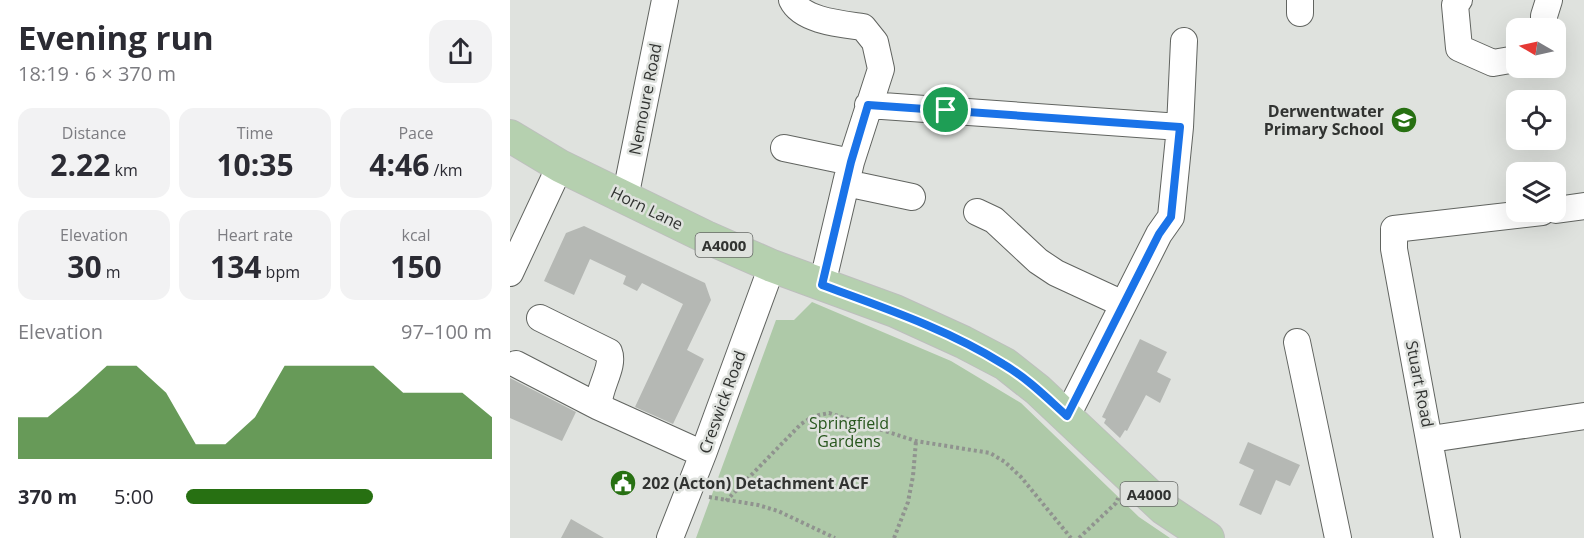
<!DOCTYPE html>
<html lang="en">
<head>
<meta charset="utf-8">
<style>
  :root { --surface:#fff; --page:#f2f2f3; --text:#2b2b33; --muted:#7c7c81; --accent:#277012 }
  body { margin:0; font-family:"Open Sans",sans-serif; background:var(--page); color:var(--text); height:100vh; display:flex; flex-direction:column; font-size:22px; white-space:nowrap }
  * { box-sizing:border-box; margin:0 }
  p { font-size:20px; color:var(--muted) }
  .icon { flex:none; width:33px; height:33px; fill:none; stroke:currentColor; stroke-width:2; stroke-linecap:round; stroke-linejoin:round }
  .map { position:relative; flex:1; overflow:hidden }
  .side { display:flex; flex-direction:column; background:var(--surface); width:510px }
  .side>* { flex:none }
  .needle { width:39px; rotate:279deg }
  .tools { position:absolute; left:996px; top:18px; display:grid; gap:12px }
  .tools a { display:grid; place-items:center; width:60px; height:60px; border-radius:12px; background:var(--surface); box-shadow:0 6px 24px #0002; font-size:30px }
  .pin { position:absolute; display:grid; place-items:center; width:51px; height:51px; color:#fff; margin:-26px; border:3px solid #fff; border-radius:50%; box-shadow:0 2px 6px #0007 }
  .round { display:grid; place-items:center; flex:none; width:63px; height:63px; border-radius:18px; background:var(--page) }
  .head { display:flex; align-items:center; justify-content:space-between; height:102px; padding:0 18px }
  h1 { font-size:33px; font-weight:700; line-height:45px }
  .metrics { display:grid; grid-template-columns:repeat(3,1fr); gap:9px; height:102px; padding:6px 18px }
  .metrics div { display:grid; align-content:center; border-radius:15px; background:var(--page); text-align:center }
  .metrics b { font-size:30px; font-weight:700 }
  .metrics small { font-size:16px; font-weight:400 }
  .metrics p { font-size:16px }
  .chart { height:168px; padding:12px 18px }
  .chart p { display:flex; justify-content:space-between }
  .chart svg { width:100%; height:108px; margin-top:6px; fill:var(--accent); opacity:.7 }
  ul { padding:0 18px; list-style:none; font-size:20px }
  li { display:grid; grid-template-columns:96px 72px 1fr; align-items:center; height:45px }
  li i { height:15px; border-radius:8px; background:var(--accent) }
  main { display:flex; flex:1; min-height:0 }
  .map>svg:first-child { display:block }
  .park { fill:#aec9a8 }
  .building { fill:#b5b8b4 }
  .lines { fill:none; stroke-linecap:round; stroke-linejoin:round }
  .minor-casing { stroke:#616460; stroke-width:28 }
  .major-casing { stroke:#bdbebd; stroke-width:34 }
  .path { stroke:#90938f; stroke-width:4; stroke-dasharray:3 3; stroke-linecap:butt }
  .minor { stroke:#fff; stroke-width:26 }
  .major { stroke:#b5d0af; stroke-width:32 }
  .route-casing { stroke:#fff; stroke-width:12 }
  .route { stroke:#1a73e8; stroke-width:8 }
  .labels { text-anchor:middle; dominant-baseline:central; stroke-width:5; stroke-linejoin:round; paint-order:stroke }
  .shield { fill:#dfe2de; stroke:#656865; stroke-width:1.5 }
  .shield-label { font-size:15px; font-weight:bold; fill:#313331 }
  .street-label { font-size:16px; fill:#313331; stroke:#dfe2de }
  .poi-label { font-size:16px; font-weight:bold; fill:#313331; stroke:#dfe2de; text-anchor:end }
  .park-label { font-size:16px; fill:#27561d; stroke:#dfe2de }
</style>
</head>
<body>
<main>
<section class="side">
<div class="head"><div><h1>Evening run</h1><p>18:19 · 6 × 370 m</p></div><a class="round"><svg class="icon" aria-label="share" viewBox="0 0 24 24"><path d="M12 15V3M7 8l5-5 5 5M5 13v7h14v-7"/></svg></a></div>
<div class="metrics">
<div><p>Distance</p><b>2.22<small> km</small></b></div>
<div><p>Time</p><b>10:35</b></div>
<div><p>Pace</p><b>4:46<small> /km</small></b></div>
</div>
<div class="metrics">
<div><p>Elevation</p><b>30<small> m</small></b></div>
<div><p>Heart rate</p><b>134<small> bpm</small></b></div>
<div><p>kcal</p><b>150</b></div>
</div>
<div class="chart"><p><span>Elevation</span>97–100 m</p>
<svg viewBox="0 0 160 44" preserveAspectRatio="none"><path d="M0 44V27L10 27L20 17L30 6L40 6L50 17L60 38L70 38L80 27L90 6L100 6L110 6L120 6L130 17L140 17L150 17L160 27V44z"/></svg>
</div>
<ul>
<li><b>370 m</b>5:00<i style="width:61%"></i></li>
</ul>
</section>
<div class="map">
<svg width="1074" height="538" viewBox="0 0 1074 538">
  <rect width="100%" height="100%" fill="#dfe2de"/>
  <path class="park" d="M302 302 441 361 511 403 629 517 660 538H186L266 320H284Z"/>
  <path class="building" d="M74 226 195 283 201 300 177 350 194 359 163 424 125 407 173 304 132 283 127 291 113 284 116 276 80 259 64 295 34 281 56 233Z
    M630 339 657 352 647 372 661 379 650 403 636 395 617 431 615 430 610 438 594 423 596 419 592 417Z
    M0 378 66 412 52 441 0 418Z
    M738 442 790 465 780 486 766 480 751 515 729 505 744 470 729 463Z
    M61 519 94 538H51Z"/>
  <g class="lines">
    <defs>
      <path id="minor" d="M282 0C292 21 332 24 353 27L365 42 371 69 341 162 312 285
        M790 0V13
        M949 0 945 5 949 48 983 63 1006 59
        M1034 28V16L1039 0
        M358 105 670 127
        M274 148 341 162
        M336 183 402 197
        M115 198 155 0
        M1046 210 1074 206
        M467 212 484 220 528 261 546 273 613 304
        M0 273 50 166
        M787 342 828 538
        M6 364 89 407C87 389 105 367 99 352L30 318
        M89 407 193 454
        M557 416 649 234 661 217 670 127 674 41
        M921 439 1074 416
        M160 538 193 454 262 266
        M937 538 884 249V229L1032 212"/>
      <path id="major" d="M0 136 50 166 196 237 262 266 385 311 453 342 495 364 528 390 653 508 698 538"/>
    </defs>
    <use href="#minor" class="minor-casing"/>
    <use href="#major" class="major-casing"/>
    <path class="path" d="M199 497 248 505 268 511 325 538
      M216 501 291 424 304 416 319 413 406 441 480 453 495 462 511 477 561 538
      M384 538 398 502 403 476 406 441
      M569 538 606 503 608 498"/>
    <use href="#minor" class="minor"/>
    <use href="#major" class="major"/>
  </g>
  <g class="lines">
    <defs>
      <path id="route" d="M358 105 670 127 661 217 649 234 557 416C537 398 517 378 493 364 437 329 374 308 312 285L341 162Z"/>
    </defs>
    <use href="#route" class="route-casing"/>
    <use href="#route" class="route"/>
  </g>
  <defs>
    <symbol id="school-disc" viewBox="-11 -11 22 22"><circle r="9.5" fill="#277012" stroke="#dfe2de"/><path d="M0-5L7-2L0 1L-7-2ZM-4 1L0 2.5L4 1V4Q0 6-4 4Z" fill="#fff"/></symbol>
    <symbol id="civic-disc" viewBox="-11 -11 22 22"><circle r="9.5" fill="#277012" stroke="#dfe2de"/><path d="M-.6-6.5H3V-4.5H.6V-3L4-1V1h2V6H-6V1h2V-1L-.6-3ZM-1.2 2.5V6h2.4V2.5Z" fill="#fff"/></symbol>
  </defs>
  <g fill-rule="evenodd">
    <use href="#school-disc" x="879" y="105" width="30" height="30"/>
    <use href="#civic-disc" x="98" y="468" width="30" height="30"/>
  </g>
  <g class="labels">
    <g class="shield">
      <rect x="185.5" y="233" width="57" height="24" rx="4.5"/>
      <rect x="610.5" y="482" width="57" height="24" rx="4.5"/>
    </g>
    <g class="shield-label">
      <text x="214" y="245">A4000</text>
      <text x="639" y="494">A4000</text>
    </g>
    <g class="street-label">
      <text transform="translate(135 99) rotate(-79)">Nemoure Road</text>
      <text transform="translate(137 208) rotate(26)">Horn Lane</text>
      <text transform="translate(910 384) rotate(79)">Stuart Road</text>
      <text transform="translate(212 402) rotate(-70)">Creswick Road</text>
    </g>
    <g class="poi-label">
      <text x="874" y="111">Derwentwater<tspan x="874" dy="18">Primary School</tspan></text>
      <text x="132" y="483" text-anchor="start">202 (Acton) Detachment ACF</text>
    </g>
    <g class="park-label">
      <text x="339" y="423">Springfield<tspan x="339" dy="18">Gardens</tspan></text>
    </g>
  </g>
</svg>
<div class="tools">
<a><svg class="needle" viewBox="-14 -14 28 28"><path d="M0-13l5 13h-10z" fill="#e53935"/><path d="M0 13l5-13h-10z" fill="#7c7c81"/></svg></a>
<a><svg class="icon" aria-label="locate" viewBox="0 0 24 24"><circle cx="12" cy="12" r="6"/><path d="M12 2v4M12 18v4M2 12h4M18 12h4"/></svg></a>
<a><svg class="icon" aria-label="layers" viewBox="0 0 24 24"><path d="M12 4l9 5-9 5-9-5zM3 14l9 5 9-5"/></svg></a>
</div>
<div class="pin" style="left:436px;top:110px;background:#1e9e55"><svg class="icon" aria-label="arrive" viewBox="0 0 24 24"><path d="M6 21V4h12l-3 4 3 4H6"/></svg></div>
</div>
</main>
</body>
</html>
